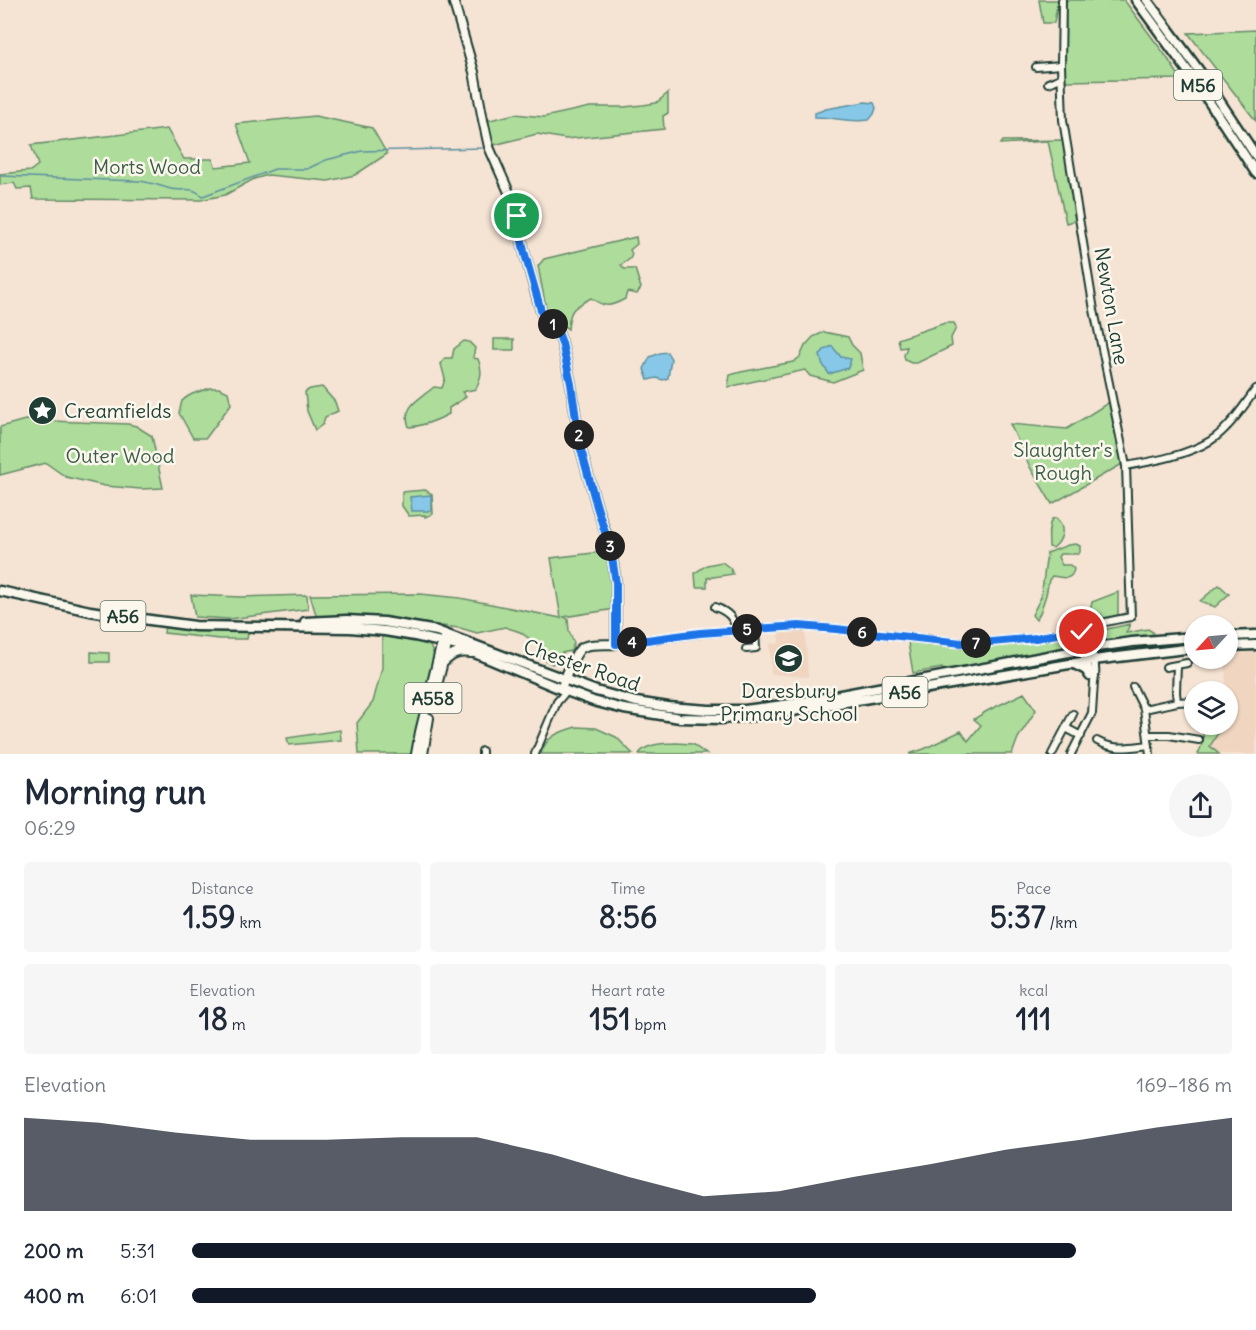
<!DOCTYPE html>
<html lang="en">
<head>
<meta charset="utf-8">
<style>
  :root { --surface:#fff; --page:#f6f6f7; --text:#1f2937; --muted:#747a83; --accent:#111827 }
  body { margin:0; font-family:Delius,sans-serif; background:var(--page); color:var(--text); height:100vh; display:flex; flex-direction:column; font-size:22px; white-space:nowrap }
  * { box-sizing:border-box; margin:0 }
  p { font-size:20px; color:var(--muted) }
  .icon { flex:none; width:33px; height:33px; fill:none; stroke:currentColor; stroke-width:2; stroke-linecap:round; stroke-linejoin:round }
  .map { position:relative; height:754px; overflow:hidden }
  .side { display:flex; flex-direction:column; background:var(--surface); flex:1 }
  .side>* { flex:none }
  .needle { width:39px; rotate:244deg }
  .fabs { position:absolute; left:1184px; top:615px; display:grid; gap:12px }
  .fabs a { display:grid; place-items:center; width:54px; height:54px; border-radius:50%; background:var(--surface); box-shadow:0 2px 4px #0004; font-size:30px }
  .pin { position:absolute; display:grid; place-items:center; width:51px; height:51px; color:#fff; margin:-26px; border:3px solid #fff; border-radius:50%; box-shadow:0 2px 6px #0007 }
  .km { position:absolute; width:30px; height:30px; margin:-15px; border-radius:50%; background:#222; color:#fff; font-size:16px; line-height:30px; text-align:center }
  .round { display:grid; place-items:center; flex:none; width:63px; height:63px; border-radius:32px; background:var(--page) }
  .summary { display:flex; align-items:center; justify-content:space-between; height:102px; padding:0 24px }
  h1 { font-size:33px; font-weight:800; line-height:45px }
  .figures { display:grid; grid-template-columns:repeat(3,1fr); gap:9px; height:102px; padding:6px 24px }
  .figures div { display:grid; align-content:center; border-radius:6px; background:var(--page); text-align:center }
  .figures b { font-size:30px; font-weight:800 }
  .figures small { font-size:16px; font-weight:400 }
  .figures p { font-size:16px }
  .chart { height:168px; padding:12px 24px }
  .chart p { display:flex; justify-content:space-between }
  .chart svg { width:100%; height:108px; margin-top:6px; fill:var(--accent); opacity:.7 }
  ul { padding:0 24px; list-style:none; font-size:20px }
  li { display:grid; grid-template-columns:96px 72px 1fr; align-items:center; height:45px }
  li i { height:15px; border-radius:8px; background:var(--accent) }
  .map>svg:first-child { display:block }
  .built { fill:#f0d5c1 }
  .green { fill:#addc9b; stroke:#668c68; stroke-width:1.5 }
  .water { fill:#87c8e8; stroke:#5d90a0; stroke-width:1.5 }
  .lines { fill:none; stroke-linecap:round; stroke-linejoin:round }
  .stream { stroke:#5d90a0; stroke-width:1.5 }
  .minor-casing { stroke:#1f3d34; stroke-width:10 }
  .major-casing { stroke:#1f3d34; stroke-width:12 }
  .highway-casing { stroke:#1f3d34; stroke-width:13 }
  .minor { stroke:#fbf7ec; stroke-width:6 }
  .major { stroke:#fbf7ec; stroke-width:8 }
  .highway { stroke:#fbf7ec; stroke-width:8 }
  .route-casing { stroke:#fff; stroke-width:12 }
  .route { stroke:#1a73e8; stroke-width:8 }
  .labels { text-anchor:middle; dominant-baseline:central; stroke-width:5; stroke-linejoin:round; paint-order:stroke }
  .shield { fill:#fbf7ec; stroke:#61756b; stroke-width:1.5 }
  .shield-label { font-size:18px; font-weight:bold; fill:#1f3d34 }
  .park-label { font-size:20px; fill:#3b5d49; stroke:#fbf7ec }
  .street-label { font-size:20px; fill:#1f3d34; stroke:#fbf7ec }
  .poi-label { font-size:20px; fill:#1f3d34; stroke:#fbf7ec; text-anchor:start }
</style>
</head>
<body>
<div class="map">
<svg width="1256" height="754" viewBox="0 0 1256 754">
  <rect width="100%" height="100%" fill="#f5e3d3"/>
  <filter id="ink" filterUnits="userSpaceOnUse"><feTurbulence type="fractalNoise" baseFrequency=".0167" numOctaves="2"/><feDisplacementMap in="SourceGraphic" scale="12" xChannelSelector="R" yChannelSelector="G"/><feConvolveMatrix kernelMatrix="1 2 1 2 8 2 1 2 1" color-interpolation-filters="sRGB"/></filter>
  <g filter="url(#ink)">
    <path class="built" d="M805 628 808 677 771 674 770 644 779 643V629Z
      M1256 650V754H1204L1223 725 1227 724V692L1224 659 1227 658V651Z"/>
    <path class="green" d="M1039 0H1058L1054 23H1043Z
      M1066 0H1124L1166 56 1181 79 1066 81 1063 68 1064 30 1066 28 1065 7Z
      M1256 30V121L1188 33Z
      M668 93V113L663 116 664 129 566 139 537 134 494 145 486 121 515 114 544 117 590 107H624L643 105 656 103Z
      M315 116 372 128 387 154 355 175 328 181 268 175 254 179 225 195 201 200 33 199 31 188 17 189 14 183 0 185V174L30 171 38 165 31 145 167 129 184 159H212L216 167 250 163 236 124Z
      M1064 140 1077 220 1066 223 1048 141 1001 144 1003 141Z
      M636 237 637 244 630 250 632 254 630 259 621 265 624 269H635L641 288 637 294 627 292 625 299C610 307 605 308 591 298 573 308 570 308 568 329L547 313 538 266 544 259Z
      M945 323H954L956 328 951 338 952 346 917 363H911L905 360 904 355 907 347 900 348 898 339Z
      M824 332 848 337 852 345 860 353 863 370 833 382 810 376 805 370 728 387 730 375 741 372 793 362 800 357 805 346 813 337Z
      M494 339H514V350H494Z
      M464 341 469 342 475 348 473 358 478 359C483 372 481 377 476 389L462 392 466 397 449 408V414C436 421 424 426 409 427 401 406 420 399 434 387L442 388 445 379 441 364 445 358H452L454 349Z
      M322 387 335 402 338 411 325 417 323 424 315 430 307 411 305 392 310 389Z
      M210 388H219L228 392 231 404 206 438H193L179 413 182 401C192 392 197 393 210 388Z
      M1111 401 1124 463 1052 504 1031 469 1010 424 1067 429Z
      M25 420 128 424 136 426 152 436 163 488 141 489 105 486 66 477 46 463 0 475V427Z
      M425 490 432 494 433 514 425 517V515L409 516 402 506V492Z
      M1056 518C1066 527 1063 540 1053 548L1049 547C1049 538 1047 527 1052 519Z
      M1076 544 1080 546V552L1078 554H1060L1058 557 1062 565H1070L1074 569C1072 582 1061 577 1052 576L1049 580 1046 595 1040 613 1036 620 1032 615 1041 597 1047 553 1068 545Z
      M602 552H611L615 609 564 617 568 619 569 631 574 643 571 651 562 653 558 662 552 664 541 658 538 645 520 632 505 627 477 633 460 628 368 618H317L310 595 420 594 460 598 561 618 551 558Z
      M722 562 730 568 733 574 707 578V587H696L695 573 707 565Z
      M1219 585 1229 594 1215 607 1200 601Z
      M1118 592V618L1105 620 1101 614 1090 612 1092 602Z
      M191 595 242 597 307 595 308 609 229 619 195 617Z
      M1130 624 1126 633 1148 629 1153 632 1152 636 1103 642 1095 640 1090 641 1089 635 1093 632Z
      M165 625C185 632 206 631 227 631 233 631 239 632 245 631L248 633 247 639H220L164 633Z
      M1071 633H1080L1082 640 1076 645 1015 659 944 672 942 668 913 673 908 642 961 647 1022 643Z
      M382 636 426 644 430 646 434 655 417 727 414 754H359L357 723 373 702 382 668Z
      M91 652 109 653V662H91Z
      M1024 693 1036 710 1018 738 1012 754H909L924 749 961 731 968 741 981 725 974 719 987 711Z
      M1200 725H1223L1210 746 1219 754H1198C1203 743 1206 736 1200 725Z
      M576 727 596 728 616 737 633 754H541C546 736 559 732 576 727Z
      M340 730 341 740 289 745 287 738Z
      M675 743 692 744 706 754H639C646 743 663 744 675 743Z"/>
    <path class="water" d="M865 102 874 103 876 108 874 114 869 120C848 123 835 117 815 117V113L826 109Z
      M832 346 841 357 851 359 848 368 829 374 822 363 820 355 824 350Z
      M667 352 671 359 668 378 663 380 656 378 648 380 644 369 650 357 660 353Z
      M431 495V511H412L410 497Z"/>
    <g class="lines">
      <path class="stream" d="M0 176 138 181C150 182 160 186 171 189 186 192 188 185 203 196L275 169H307L326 160 362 151 482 148"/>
      <defs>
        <path id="minor" d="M1062 0 1061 65 1063 120 1094 310 1126 466 1131 617C1116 620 1095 622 1083 633
          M1036 67 1061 65
          M1048 83 1061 78
          M1126 466C1154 461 1185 456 1210 441 1228 430 1244 406 1256 389
          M715 607C726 611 735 617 735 630
          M616 644 703 633 799 626 836 629 962 643 991 642 1036 638 1076 630 1083 633
          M1085 645 1090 674
          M746 649 756 648 755 629
          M1177 665 1176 692 1177 702
          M1166 667 1187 663
          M1133 687 1144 709 1150 754
          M1144 709 1177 702 1194 701
          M1066 728 1081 736
          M1148 735H1169L1199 740
          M1097 741C1115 751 1130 747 1149 745
          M482 754V751
          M535 754 557 702 563 695
          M1052 754 1073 714
          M1071 754 1092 713 1094 682C1098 668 1092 644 1083 633"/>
        <path id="major" d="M453 0 474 72 483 120 489 147 515 206 524 251 538 301 542 314 556 327 562 343 571 384 580 446 597 507 608 540 613 563 616 583V644C606 645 592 643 583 647 574 651 565 680 561 689
          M444 662C452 654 459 651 471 653
          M436 689 446 650 447 643 446 640
          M416 754 420 732 442 642 445 639
          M423 754 429 718"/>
        <path id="highway" d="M1136 0 1196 82 1256 173
          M1147 0 1203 76 1256 156
          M0 591 90 611 150 620 195 626 350 628 385 631 415 636 458 646 561 689 593 701 624 709 680 718 721 719 775 714 1093 660 1194 648
          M305 622 347 620 384 622 437 631 596 691 636 702 668 707 709 710H745L798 703 1090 648 1132 642 1194 637
          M1227 636 1256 635
          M1227 646 1256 645
          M1074 664 1086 670 1090 676"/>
      </defs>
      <use href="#minor" class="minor-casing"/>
      <use href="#major" class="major-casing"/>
      <use href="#highway" class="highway-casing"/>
      <use href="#minor" class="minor"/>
      <use href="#major" class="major"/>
      <use href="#highway" class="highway"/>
    </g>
  </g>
  <g class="lines" filter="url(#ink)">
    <defs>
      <path id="route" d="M517 216 524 251 542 314 556 327 562 343 571 384 580 446 597 507 611 551 616 583V644L700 633 799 626 836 629 962 643 991 642 1036 638 1076 630 1082 632"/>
    </defs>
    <use href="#route" class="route-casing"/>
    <use href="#route" class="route"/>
  </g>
  <defs>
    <symbol id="sight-disc" viewBox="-11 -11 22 22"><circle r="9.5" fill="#1f3d34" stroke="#fbf7ec"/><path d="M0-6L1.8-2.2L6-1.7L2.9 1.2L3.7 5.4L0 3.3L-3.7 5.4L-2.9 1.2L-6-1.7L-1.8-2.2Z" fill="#fff"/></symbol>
    <symbol id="school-disc" viewBox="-11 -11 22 22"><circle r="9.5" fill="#1f3d34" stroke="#fbf7ec"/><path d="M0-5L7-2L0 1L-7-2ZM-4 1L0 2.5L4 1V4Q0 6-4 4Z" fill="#fff"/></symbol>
  </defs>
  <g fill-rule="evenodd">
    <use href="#sight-disc" x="26" y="394" width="33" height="33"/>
    <use href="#school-disc" x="772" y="642" width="33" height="33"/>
  </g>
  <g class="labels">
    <g class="shield">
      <rect x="1174" y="70" width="48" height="30" rx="4.5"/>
      <rect x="100.5" y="601" width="45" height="30" rx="4.5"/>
      <rect x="882.5" y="677" width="45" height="30" rx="4.5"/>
      <rect x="404.5" y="683" width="57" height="30" rx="4.5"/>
    </g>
    <g class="shield-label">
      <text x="1198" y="85">M56</text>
      <text x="123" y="616">A56</text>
      <text x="905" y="692">A56</text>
      <text x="433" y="698">A558</text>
    </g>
    <g class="park-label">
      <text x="147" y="166">Morts Wood</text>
      <text x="1063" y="449">Slaughter's<tspan x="1063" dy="23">Rough</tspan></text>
      <text x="120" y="455">Outer Wood</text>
    </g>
    <g class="street-label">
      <text transform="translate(1112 306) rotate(80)">Newton Lane</text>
      <text transform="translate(582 665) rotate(19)">Chester Road</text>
    </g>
    <g class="poi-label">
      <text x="64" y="410">Creamfields</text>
      <text x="789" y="690" text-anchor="middle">Daresbury<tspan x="789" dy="23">Primary School</tspan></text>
    </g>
  </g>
</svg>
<div class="fabs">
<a><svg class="needle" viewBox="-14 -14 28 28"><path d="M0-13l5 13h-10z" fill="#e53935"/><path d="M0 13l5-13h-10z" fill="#747a83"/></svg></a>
<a><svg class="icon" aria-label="layers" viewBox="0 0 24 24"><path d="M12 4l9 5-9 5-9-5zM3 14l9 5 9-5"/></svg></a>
</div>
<div class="pin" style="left:517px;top:216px;background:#1e9e55"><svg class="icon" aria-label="arrive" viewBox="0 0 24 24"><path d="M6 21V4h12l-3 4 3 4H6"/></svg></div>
<div class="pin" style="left:1082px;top:632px;background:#d93025"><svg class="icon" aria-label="check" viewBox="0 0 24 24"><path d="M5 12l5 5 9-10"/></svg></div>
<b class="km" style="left:553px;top:324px">1</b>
<b class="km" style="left:579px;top:435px">2</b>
<b class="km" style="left:610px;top:546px">3</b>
<b class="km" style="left:632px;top:642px">4</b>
<b class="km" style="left:747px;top:629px">5</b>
<b class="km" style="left:862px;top:632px">6</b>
<b class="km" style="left:976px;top:643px">7</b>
</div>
<section class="side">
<div class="summary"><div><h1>Morning run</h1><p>06:29</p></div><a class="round"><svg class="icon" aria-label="share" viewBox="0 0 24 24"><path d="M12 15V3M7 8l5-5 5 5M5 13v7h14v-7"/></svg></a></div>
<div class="figures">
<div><p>Distance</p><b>1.59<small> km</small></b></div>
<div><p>Time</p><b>8:56</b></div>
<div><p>Pace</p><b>5:37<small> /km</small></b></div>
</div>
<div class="figures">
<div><p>Elevation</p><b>18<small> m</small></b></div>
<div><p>Heart rate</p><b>151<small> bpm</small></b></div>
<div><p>kcal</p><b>111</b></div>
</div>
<div class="chart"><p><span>Elevation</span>169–186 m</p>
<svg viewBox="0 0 160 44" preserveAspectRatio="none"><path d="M0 44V6L10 8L20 12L30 15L40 15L50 14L60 14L70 21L80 30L90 38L100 36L110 30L120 25L130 19L140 15L150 10L160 6V44z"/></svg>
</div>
<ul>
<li><b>200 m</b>5:31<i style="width:85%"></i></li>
<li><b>400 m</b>6:01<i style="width:60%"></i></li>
</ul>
</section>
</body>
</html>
